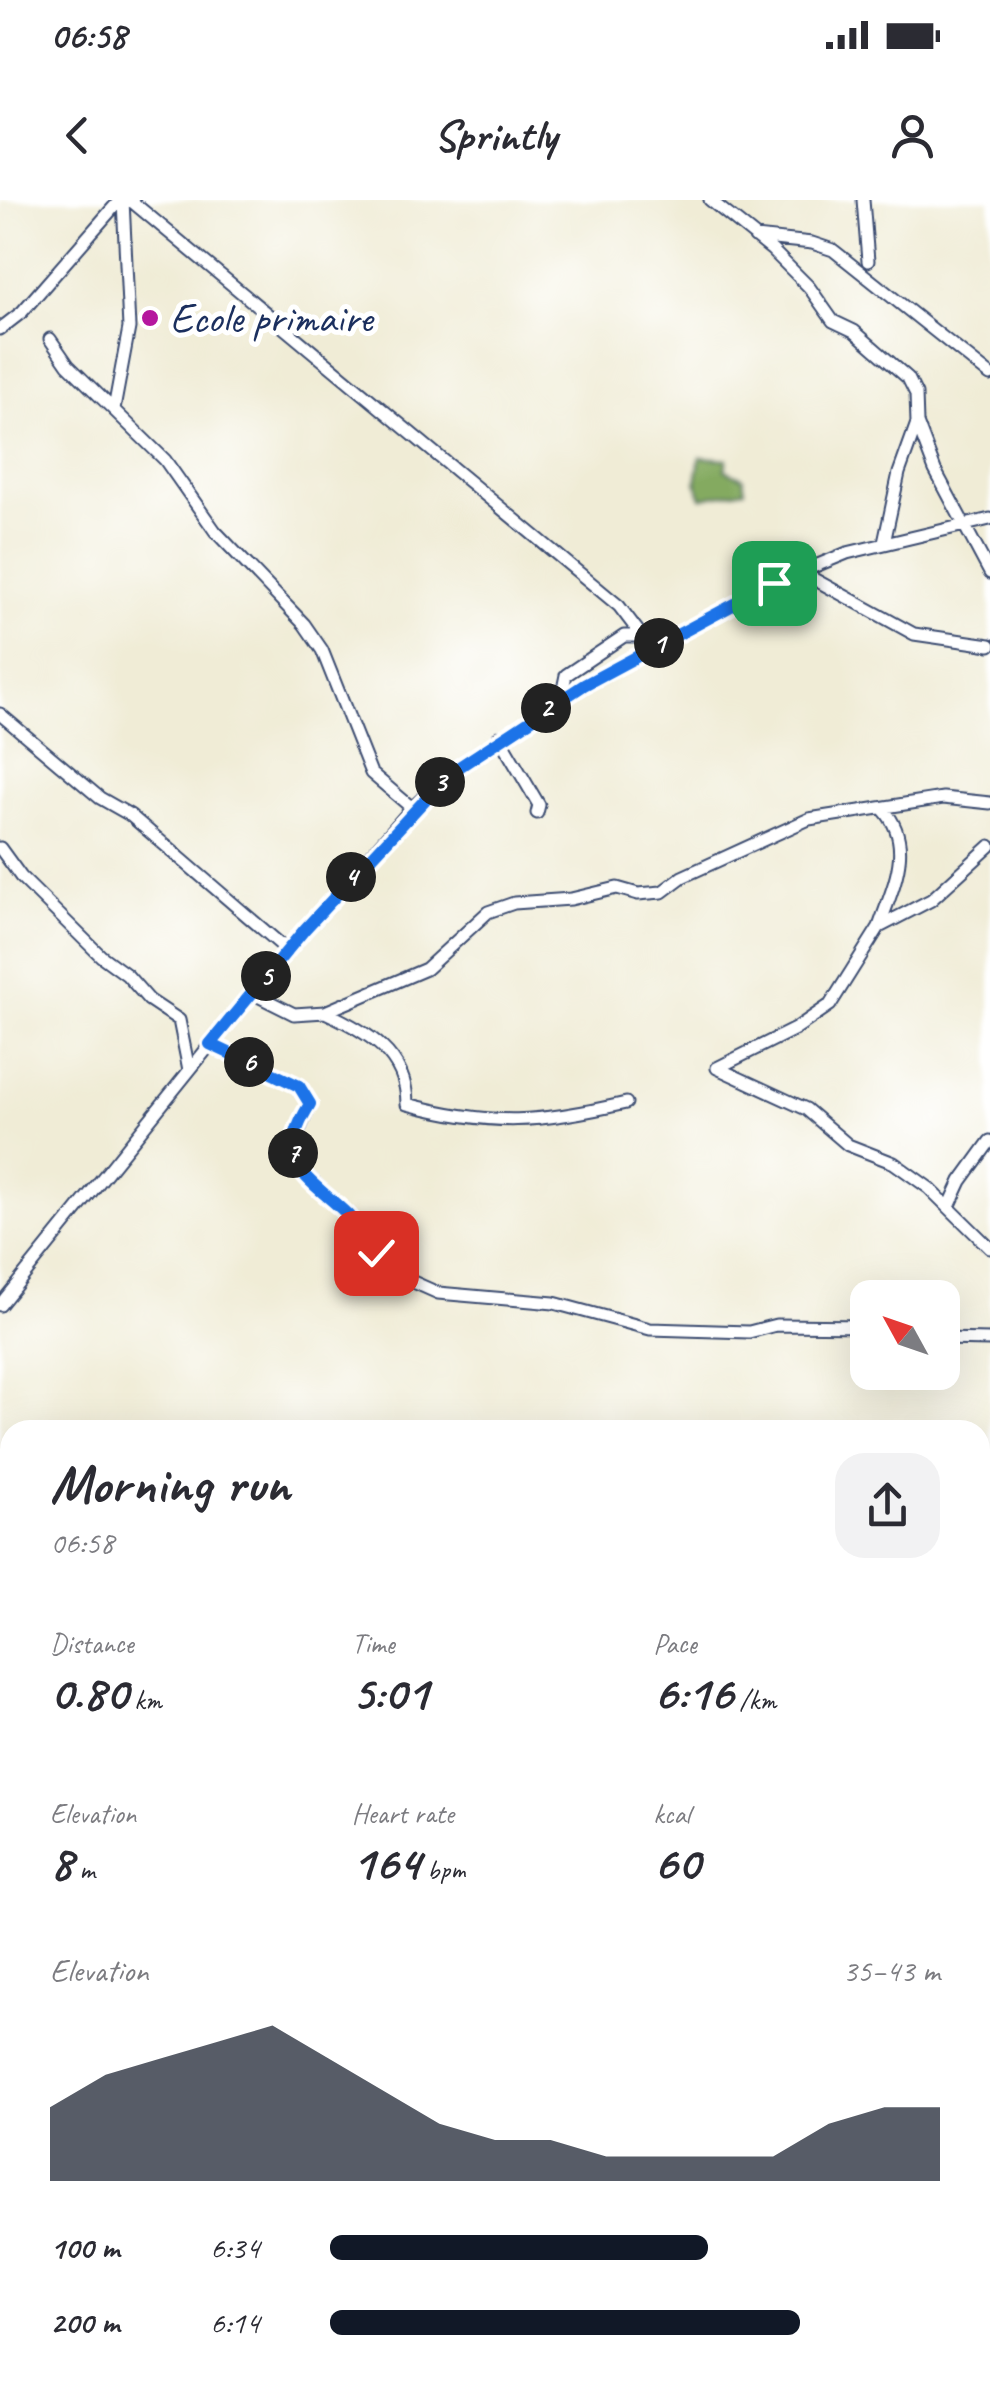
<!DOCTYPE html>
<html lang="en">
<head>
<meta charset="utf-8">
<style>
  :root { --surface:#fff; --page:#f2f2f3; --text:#2b2b33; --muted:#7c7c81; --accent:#111827 }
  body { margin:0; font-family:Caveat,sans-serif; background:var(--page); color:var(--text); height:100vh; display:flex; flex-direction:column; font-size:38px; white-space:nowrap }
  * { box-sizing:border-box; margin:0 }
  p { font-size:32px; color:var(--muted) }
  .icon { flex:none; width:55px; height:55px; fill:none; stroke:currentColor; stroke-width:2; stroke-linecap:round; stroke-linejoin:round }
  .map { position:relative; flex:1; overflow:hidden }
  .side { position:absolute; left:0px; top:1220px; width:990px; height:962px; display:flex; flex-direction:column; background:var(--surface); border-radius:30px 30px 0 0; box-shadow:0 10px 40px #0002 }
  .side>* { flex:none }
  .needle { width:65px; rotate:310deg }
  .fabs { position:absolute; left:850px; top:1080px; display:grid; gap:20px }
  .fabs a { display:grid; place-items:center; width:110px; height:110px; border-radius:20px; background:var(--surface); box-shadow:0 10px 40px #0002; font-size:50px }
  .pin { position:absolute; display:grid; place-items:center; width:85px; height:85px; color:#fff; margin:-42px; border-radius:20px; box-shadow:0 5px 15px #0006 }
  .km { position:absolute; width:50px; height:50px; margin:-25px; border-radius:50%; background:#222; color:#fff; font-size:28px; line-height:50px; text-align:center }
  .round { display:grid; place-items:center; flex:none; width:105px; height:105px; border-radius:30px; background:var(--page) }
  .head { display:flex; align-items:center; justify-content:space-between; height:170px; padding:0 50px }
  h1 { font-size:55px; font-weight:800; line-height:75px }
  .stats { display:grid; grid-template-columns:repeat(3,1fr); gap:15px; height:170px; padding:10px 50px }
  .stats div { display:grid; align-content:center }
  .stats b { font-size:50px; font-weight:800 }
  .stats small { font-size:28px; font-weight:400 }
  .stats p { font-size:28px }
  .chart { height:280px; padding:20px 50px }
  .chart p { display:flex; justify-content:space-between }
  .chart svg { width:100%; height:180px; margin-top:10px; fill:var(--accent); opacity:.7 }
  ul { padding:0 50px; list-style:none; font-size:32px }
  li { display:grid; grid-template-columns:160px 120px 1fr; align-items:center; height:75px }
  li i { height:25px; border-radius:12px; background:var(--accent) }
  .status { display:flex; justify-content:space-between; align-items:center; height:70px; padding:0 50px; background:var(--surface); direction:ltr }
  .status svg { height:28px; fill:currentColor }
  header { display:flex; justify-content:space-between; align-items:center; height:130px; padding:0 50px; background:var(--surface); font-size:45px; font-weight:800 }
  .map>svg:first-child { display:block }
  .forest { fill:#84aa60; stroke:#506c5f; stroke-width:2.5 }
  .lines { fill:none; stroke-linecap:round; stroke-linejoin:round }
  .stream { stroke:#57bed4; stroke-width:2.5 }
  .minor-casing { stroke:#3b4b70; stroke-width:15 }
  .minor { stroke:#fff; stroke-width:11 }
  .route-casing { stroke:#fff; stroke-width:20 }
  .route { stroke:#1a73e8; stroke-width:12 }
  .poi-dot { fill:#b5179e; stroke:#fff; stroke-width:4 }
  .labels { text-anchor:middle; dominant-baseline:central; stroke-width:10; stroke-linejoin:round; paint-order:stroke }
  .poi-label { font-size:42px; fill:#1b2f5e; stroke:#fff; text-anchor:start }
</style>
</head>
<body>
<div class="status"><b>06:58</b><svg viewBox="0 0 49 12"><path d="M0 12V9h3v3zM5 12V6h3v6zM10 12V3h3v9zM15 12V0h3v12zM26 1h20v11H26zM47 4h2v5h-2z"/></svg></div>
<header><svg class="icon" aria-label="back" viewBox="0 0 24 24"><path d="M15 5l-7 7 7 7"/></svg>Sprintly<svg class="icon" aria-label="person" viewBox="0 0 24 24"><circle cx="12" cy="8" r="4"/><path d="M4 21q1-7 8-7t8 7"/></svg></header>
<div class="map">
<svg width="990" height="2181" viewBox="0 0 990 2181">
  <rect width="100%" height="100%" fill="#fff"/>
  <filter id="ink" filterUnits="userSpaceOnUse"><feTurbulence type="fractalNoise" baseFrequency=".01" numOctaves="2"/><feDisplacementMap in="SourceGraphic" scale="20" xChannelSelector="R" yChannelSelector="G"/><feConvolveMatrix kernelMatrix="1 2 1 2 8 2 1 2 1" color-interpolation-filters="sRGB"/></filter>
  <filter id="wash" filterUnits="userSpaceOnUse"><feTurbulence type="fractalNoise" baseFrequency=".0048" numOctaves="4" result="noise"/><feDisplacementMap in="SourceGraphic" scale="40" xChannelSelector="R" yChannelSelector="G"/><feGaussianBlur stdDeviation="2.25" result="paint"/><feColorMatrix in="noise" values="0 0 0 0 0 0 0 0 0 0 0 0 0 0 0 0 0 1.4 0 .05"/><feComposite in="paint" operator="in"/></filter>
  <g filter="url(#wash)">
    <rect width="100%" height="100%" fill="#f0ecd6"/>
    <path class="forest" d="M700 257 727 259 725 270 743 278 745 290 702 298 696 282Z"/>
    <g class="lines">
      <path class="stream" d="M0 1419 10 1426
        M968 2172 972 2181"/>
    </g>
  </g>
  <g filter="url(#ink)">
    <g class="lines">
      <defs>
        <path id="minor" d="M130 0 619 406 641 435
          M710 0 772 50 809 87 833 121 854 131 908 178 916 194 917 223 935 270 990 373
          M863 0 868 61
          M755 37 812 43 833 50 990 175
          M0 129 22 112 120 0
          M50 139 68 165 165 260 215 331 304 424 322 450 371 573 412 608
          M114 209 129 128 123 0
          M884 343 899 273 917 223
          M801 372 914 434 990 445
          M561 499 566 475 624 436H668
          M0 514 100 598 130 615 287 750
          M499 537 539 605 537 613
          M0 648 21 677 101 756 127 775 149 800 179 820 189 870
          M879 727C892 688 916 645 883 609
          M252 793 294 814 325 812 426 769 488 712 514 703 571 699 617 688 638 694 662 692 682 677 809 619 943 598 990 603
          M325 812C366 831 407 854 407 904 494 927 540 923 626 903
          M210 844 299 886 310 904 292 947 295 965 349 1016 376 1053 402 1077 438 1093 554 1103 650 1129 749 1132 776 1125 868 1126
          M717 868 795 829 830 805 879 727 931 700 990 646
          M717 868 806 909 848 945 894 963 929 988 990 1048
          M949 1007 961 981 990 941
          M0 1105 277 762 412 608 450 573 584 485 774 383 847 353 990 319
          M942 1139 990 1140
          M980 1295 990 1290
          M980 1659 990 1644
          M0 1670 10 1667
          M980 1788H990
          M0 1853 9 1833
          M0 1907 10 1904
          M0 2147 10 2150
          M980 2149H990
          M114 2172 133 2181
          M52 2181 58 2172
          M225 2181 284 2172
          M597 2181 605 2172
          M716 2181 717 2172"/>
      </defs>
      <use href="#minor" class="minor-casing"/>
      <use href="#minor" class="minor"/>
    </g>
  </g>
  <g class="lines" filter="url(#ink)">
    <defs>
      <path id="route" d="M376 1053C366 1040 358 1025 347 1014 306 975 272 965 310 904L299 886 210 844 305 729 450 573 584 485 774 383"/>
    </defs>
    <use href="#route" class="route-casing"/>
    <use href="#route" class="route"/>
  </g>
  <circle class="poi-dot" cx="150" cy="118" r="10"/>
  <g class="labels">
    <g class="poi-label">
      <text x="170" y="118">Ecole primaire</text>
    </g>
  </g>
</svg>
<div class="fabs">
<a><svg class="needle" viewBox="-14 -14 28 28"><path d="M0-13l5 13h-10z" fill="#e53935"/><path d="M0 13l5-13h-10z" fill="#7c7c81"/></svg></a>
</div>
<div class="pin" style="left:774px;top:383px;background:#1e9e55"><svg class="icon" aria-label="arrive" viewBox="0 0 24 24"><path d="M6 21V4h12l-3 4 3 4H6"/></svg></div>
<div class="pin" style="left:376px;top:1053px;background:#d93025"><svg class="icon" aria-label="check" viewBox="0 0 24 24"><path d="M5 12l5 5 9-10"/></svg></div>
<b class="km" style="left:659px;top:443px">1</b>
<b class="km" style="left:546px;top:508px">2</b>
<b class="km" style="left:440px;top:582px">3</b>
<b class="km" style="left:351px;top:677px">4</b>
<b class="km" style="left:266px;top:776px">5</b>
<b class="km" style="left:249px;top:862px">6</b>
<b class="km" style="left:293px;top:953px">7</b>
<section class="side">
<div class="head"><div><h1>Morning run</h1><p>06:58</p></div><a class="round"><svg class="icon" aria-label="share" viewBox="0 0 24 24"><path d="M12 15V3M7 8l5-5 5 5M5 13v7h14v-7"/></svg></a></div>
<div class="stats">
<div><p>Distance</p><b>0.80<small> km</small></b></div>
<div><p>Time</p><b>5:01</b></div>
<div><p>Pace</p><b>6:16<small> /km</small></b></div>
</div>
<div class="stats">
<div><p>Elevation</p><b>8<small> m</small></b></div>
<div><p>Heart rate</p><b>164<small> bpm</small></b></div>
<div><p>kcal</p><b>60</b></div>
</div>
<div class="chart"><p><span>Elevation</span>35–43 m</p>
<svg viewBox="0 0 160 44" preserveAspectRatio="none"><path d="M0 44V26L10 18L20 14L30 10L40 6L50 14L60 22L70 30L80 34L90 34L100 38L110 38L120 38L130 38L140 30L150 26L160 26V44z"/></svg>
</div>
<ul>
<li><b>100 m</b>6:34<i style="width:62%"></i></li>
<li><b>200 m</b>6:14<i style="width:77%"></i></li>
</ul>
</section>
</div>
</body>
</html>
